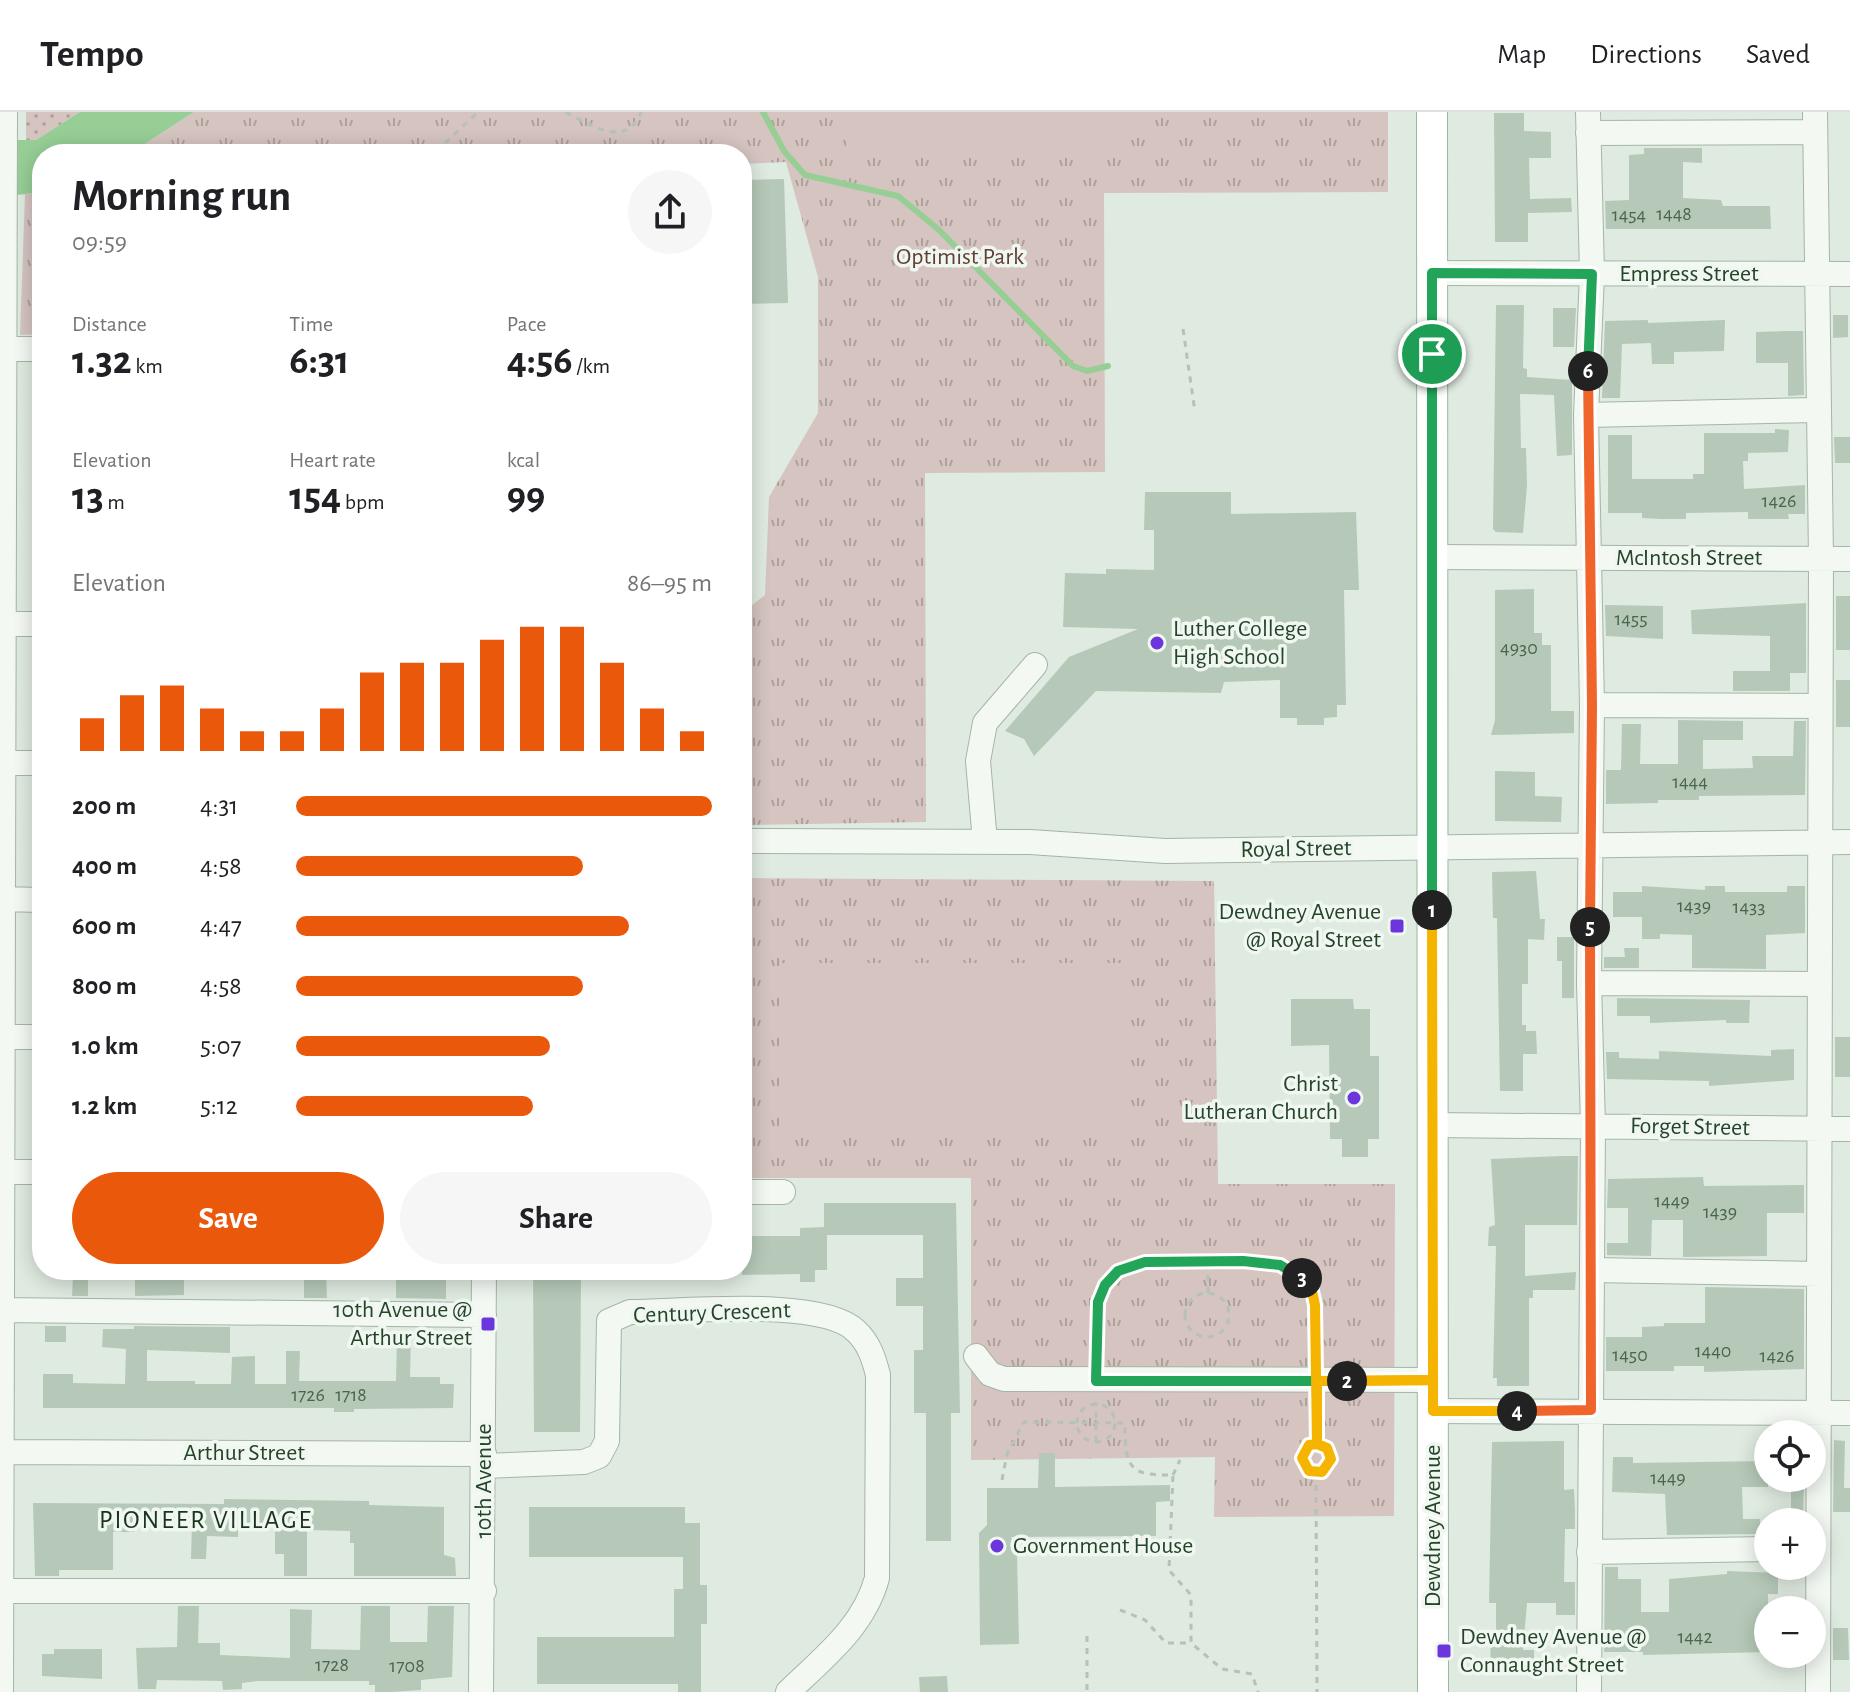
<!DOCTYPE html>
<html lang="en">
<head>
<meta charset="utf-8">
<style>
  :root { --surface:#fff; --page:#f6f6f6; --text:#202124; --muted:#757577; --line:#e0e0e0; --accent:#ea580c }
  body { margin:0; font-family:"Alegreya Sans",sans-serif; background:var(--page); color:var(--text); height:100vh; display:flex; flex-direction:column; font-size:30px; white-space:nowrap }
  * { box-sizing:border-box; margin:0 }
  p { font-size:26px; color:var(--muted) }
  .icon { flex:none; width:44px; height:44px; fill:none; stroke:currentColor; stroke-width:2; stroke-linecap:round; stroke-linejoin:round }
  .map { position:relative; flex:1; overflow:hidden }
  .side { position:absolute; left:32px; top:32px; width:720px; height:1136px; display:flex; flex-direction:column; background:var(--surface); border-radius:32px; box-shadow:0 4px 20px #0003 }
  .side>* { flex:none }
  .controls { position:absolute; left:1754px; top:1308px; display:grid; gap:16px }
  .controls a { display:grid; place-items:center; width:72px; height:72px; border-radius:50%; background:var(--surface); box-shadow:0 4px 20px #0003; font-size:40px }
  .pin { position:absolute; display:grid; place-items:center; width:68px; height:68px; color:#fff; margin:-34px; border:4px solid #fff; border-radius:50%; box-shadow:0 2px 8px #0007 }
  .km { position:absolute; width:40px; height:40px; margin:-20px; border-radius:50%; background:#222; color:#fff; font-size:22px; line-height:40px; text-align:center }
  .round { display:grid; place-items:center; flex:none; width:84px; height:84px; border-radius:42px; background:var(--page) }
  .summary { display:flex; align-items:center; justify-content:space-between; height:136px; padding:0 40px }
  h1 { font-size:44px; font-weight:700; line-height:60px }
  .stats { display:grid; grid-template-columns:repeat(3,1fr); gap:12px; height:136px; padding:8px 40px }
  .stats div { display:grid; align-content:center }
  .stats b { font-size:40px; font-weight:700 }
  .stats small { font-size:22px; font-weight:400 }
  .stats p { font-size:22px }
  .chart { height:224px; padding:16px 40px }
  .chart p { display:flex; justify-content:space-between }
  .chart svg { width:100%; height:144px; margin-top:8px; stroke:var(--accent); stroke-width:6 }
  .cta { display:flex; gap:16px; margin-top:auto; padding:16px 40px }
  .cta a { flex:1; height:92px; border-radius:48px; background:var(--accent); color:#fff; font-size:32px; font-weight:700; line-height:92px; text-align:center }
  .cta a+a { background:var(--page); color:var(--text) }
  ul { padding:0 40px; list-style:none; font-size:26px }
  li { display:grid; grid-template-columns:128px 96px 1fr; align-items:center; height:60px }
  li i { height:20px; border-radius:10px; background:var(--accent) }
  header { display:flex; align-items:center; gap:48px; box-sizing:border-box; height:112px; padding:0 40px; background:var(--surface); border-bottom:2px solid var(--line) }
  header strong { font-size:38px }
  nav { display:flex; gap:44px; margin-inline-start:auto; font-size:28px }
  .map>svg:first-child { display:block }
  .grass { fill:url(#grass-dots) }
  .park { fill:url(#park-tufts) }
  .pitch { fill:#d5c4c0 }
  .water { fill:#97ce96 }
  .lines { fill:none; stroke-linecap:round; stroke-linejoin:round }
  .stream { stroke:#97ce96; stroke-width:6 }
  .building { fill:#b6c9b8 }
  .minor-casing { stroke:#a4b5a5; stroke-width:26 }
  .major-casing { stroke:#9db79f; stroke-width:32 }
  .path { stroke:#b6c2b6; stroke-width:3; stroke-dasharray:6 6; stroke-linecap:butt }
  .minor { stroke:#f3f8f3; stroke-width:24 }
  .major { stroke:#fff; stroke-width:30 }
  .split-1-casing { stroke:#fff; stroke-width:16 }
  .split-2-casing { stroke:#fff; stroke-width:16 }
  .split-3-casing { stroke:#fff; stroke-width:16 }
  .split-4-casing { stroke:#fff; stroke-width:16 }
  .split-5-casing { stroke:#fff; stroke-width:16 }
  .split-6-casing { stroke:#fff; stroke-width:16 }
  .split-7-casing { stroke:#fff; stroke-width:16 }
  .split-1 { stroke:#22a559; stroke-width:10 }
  .split-2 { stroke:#f5b400; stroke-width:10 }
  .split-3 { stroke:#22a559; stroke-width:10 }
  .split-4 { stroke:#f5b400; stroke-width:10 }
  .split-5 { stroke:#f0652b; stroke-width:10 }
  .split-6 { stroke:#f0652b; stroke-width:10 }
  .split-7 { stroke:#22a559; stroke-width:10 }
  .poi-dot { fill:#6c36dd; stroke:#eff7f0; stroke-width:3 }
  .labels { text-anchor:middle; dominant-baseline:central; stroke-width:7; stroke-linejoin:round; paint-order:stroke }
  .number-label { font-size:20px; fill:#4a654d }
  .park-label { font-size:24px; fill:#613f32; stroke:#eff7f0 }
  .street-label { font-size:24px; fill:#264429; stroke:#eff7f0 }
  .poi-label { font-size:24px; fill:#264429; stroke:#eff7f0; text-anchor:start }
  .neighbourhood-label { font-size:26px; letter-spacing:2px; fill:#19341c; stroke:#eff7f0 }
</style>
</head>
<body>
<header>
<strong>Tempo</strong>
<nav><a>Map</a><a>Directions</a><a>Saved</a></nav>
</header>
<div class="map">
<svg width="1850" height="1580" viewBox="0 0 1850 1580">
  <defs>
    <pattern id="grass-dots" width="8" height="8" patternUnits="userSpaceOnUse" patternTransform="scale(2)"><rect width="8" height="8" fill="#d5c4c0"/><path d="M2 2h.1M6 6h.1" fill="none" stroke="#ada19c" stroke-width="1.8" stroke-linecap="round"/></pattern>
    <pattern id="park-tufts" width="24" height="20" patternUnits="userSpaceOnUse" patternTransform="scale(2)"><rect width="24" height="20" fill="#d5c4c0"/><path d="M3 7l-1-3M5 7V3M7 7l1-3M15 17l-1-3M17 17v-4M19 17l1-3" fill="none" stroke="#ada19c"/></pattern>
  </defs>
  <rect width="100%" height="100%" fill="#dfeae0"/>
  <path class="grass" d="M26 0H80L36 28H26Z"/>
  <path class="park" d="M194 0H1388V80L1104 81 1105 360 925 361 926 710 742 713V501L765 483 769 385 818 301V165L786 50 742 52V42H129Z
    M42 80V222L20 223 25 82Z
    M742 766 1214 769 1218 1072H1395L1394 1404 1214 1405 1215 1345 971 1348V1066H742Z"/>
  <path class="pitch" d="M846 0H1121V41L846 43Z
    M780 851H1129V1017H780Z"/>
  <path class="water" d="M80 0H194L129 42H42V80L0 85V28H36Z"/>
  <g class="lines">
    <path class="stream" d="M763 0 784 39 805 63 898 84 938 117 1073 254 1087 259 1108 254"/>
  </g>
  <path class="building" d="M1494 1H1524V19L1551 20V46H1529L1530 87 1571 86 1572 100 1528 101V130H1495Z
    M1644 36H1702V51L1683 50V86L1721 88 1723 94H1770L1771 117H1606L1605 89 1629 88V43L1644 42Z
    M784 67 788 191 742 192V68Z
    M1496 193H1524L1523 256 1527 257V265L1572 268V343L1557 344 1554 283 1520 282 1521 336H1526L1527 373 1523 421 1496 420 1493 417Z
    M1553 196H1576L1574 235H1553Z
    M1833 203H1848V225L1833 226Z
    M1648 208V211L1725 208 1724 239 1674 240V252H1652L1651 231 1622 232 1620 286H1602L1605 209Z
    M1786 219H1803L1804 283 1788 284V251H1756V220Z
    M1775 317 1789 318 1788 340 1748 341V349H1743L1744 377 1805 373V402H1788L1789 407H1748V400L1686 401V407H1662L1642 406V401H1608V323H1632V367H1693V362H1704V321H1775Z
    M1834 325H1850V351H1835Z
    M1145 380H1231V402L1356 400 1359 478H1344L1346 593H1337V605L1324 606V613H1297V606H1280V568L1224 570 1221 581 1096 579 1034 644 1024 627 1005 619 1069 545 1138 517 1063 515 1065 461 1106 462V457L1154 458V418H1144Z
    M1534 477V521H1542V533H1551V599H1574V621L1491 623 1495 608V478Z
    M1836 484H1850V538H1836Z
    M1806 491V561H1790V579H1733V559H1770V524L1692 522 1691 498Z
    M1605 493 1663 494V527L1606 524Z
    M1836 568H1850V615H1836Z
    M1678 608 1743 609V628H1703V657L1753 656 1752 644H1793L1794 609H1806L1805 683 1699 684V688H1658V691L1606 692V658H1621L1622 612H1641L1640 652H1678Z
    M1495 659 1535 660V684L1562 685 1561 710 1495 709Z
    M1536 759 1540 807H1545L1544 828 1528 827V872H1522V913H1526V919H1536L1537 942H1523V979H1500L1497 806H1493L1492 760Z
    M1642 774 1705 778V774H1725V780H1787V774H1805V821L1766 823V857L1692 856V823L1660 822V827H1642V805H1613V780H1642Z
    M1557 825H1574V886H1562V849H1557Z
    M1624 836H1639V856H1604V845H1625Z
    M1617 886 1750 888 1749 911H1726V908L1650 911V904H1617Z
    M1291 887H1353L1354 897H1370V944H1379V1027H1368V1045H1342V1027H1330L1329 933 1291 934Z
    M1835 925H1850V965H1835Z
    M1794 937V968L1709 974V969L1607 967 1606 940H1619V946L1659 947V939L1771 944V938Z
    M1562 1044H1578L1577 1113H1525V1164L1576 1160 1575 1178H1533V1186H1529V1274H1497V1266H1493L1496 1134H1488L1489 1115 1495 1113 1491 1047Z
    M1703 1065 1704 1074 1804 1073V1101H1767V1144L1683 1145V1108H1652L1651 1144 1607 1143V1131H1628V1096H1607L1608 1067Z
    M824 1091H956L960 1301H951V1429H926V1301H914V1238H923V1194H896V1166H923V1123H827V1158H815V1170H800V1162L742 1163V1124H800V1116L824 1115Z
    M160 1158H184V1183L135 1184V1162L160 1163Z
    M533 1158H581L580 1320H534Z
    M304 1159H326L327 1186H304Z
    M446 1162V1187L396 1186V1163Z
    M73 1163H88V1184H72Z
    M1705 1175 1804 1177V1257L1704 1260V1254H1674V1259H1606V1225H1642V1215L1664 1214V1211H1705Z
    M45 1214H66V1230H45Z
    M134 1214 230 1215V1241L147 1238V1269H195V1272H231L232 1245 255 1244V1272H286V1239H300L299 1269H396L397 1225H411L410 1265H440V1272H454L453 1296 354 1297V1300H334V1296H43V1262H73V1271L125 1272 126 1237 102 1235 103 1217H134Z
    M1834 1328 1845 1329 1844 1376H1850V1400H1833Z
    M1564 1329V1378L1574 1377 1575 1400V1417H1565L1564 1470H1575V1503H1556V1491H1527L1523 1538H1534V1559H1490L1491 1524H1496V1491H1489L1492 1330Z
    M1039 1341H1055V1375L1170 1373V1389L1156 1390V1424L1011 1425 1017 1443 1019 1532 980 1533 979 1421 987 1413V1376H1038Z
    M1613 1345H1633V1351L1768 1349V1375H1742L1743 1407H1760V1422L1667 1423 1665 1382 1612 1380Z
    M1791 1366H1804L1803 1410H1791Z
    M224 1387 369 1389V1393L444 1395V1443L455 1446 456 1464H354V1431H350V1419L307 1418V1464H284V1442H275V1413H238V1425L207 1424 206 1447H191L192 1411H134V1420H113V1458H59V1464H35L33 1391 224 1392Z
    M529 1395H685V1411H700V1473H707V1512H701V1580H678V1572H537V1525H674V1477H683V1445H529Z
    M1605 1455H1618V1467H1641V1500H1669V1467L1727 1462V1459L1778 1461V1482H1768V1540L1643 1543V1540H1604Z
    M178 1494H199L198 1531H220V1543L290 1546V1497L312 1498 311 1537 360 1538 361 1494H390V1530H427L428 1494H454L452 1565 421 1568V1578L391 1580H375V1573H369V1569H258L242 1571V1577L223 1578 222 1569 157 1568 156 1577H138L136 1536 177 1535Z
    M1833 1516H1848L1849 1548H1833Z
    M54 1537H102V1567L42 1564V1542H54Z
    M947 1564 948 1580H920L919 1565Z"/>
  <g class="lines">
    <defs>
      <path id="minor" d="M1588 0 1592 162 1586 303 1592 593 1589 871 1593 1014 1589 1580
        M1815 0 1821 447 1818 1580
        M1588 21 1815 20
        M1432 161 1850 162
        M0 237H42
        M1586 303 1816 298
        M1433 445 1850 447
        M1 512H42
        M1592 593 1820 594
        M0 651H42
        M742 729 1030 730 1165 739 1850 730
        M985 730 978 649 985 611 1035 553
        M0 787 42 788
        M1589 871 1818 872
        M0 925H42
        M1433 1013 1850 1017
        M0 1060H42
        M742 1080H783
        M1592 1158 1818 1162
        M0 1198 484 1203
        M976 1244 990 1262 1004 1267 1433 1268
        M1433 1299 1850 1301
        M3 1340 484 1342
        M484 1354 584 1350 599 1344 607 1329 609 1209 630 1200C680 1200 822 1185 856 1219 869 1231 874 1247 878 1263L877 1466C864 1515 823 1546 788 1580
        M1589 1440 1768 1437
        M1 1479H484
        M1 1580 5 0
        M481 1580 484 1158"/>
      <path id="major" d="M1432 0 1433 1580"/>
    </defs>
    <use href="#minor" class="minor-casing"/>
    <use href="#major" class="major-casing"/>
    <path class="path" d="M566 0C588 12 627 38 641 0
      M327 42H372
      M424 42 443 33 478 0
      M1183 217 1195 300
      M1185 1203a22 22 0 1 1 44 0a22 22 0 1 1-44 0Z
      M1208 1181V1148
      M1096 1246C1096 1216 1091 1181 1117 1160 1137 1143 1254 1143 1280 1153 1292 1157 1307 1168 1312 1180 1320 1198 1316 1227 1317 1247
      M1077 1311a19 19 0 1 1 38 0a19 19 0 1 1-38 0Z
      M1096 1330V1290
      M1302 1346a14 14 0 1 1 28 0a14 14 0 1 1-28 0Z
      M1317 1332V1290
      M1316 1361 1317 1580
      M1173 1363 1180 1348
      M1002 1368 1007 1342 1024 1310 1125 1311C1125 1355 1128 1364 1173 1363L1169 1458 1191 1483V1531L1222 1557 1252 1562 1258 1580
      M1120 1498 1145 1508 1166 1531H1191
      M1087 1578V1520"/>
    <use href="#minor" class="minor"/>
    <use href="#major" class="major"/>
  </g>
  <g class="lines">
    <defs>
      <path id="split-1" d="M1432 242V798"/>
      <path id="split-2" d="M1347 1269 1433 1268 1432 798"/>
      <path id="split-3" d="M1302 1166 1280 1153 1243 1149 1145 1150 1118 1159 1105 1173 1098 1190 1096 1269H1347"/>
      <path id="split-4" d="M1302 1166 1312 1179 1315 1193 1317 1332 1309 1333 1302 1346 1309 1359 1322 1360 1331 1347 1327 1336 1317 1332V1269L1433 1268V1299H1517"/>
      <path id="split-5" d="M1517 1299 1591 1298 1590 815"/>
      <path id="split-6" d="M1588 259 1592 593 1590 815"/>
      <path id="split-7" d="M1432 242V161L1592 162 1588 259"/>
    </defs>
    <use href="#split-1" class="split-1-casing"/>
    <use href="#split-2" class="split-2-casing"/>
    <use href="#split-3" class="split-3-casing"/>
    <use href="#split-4" class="split-4-casing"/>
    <use href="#split-5" class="split-5-casing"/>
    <use href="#split-6" class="split-6-casing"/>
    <use href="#split-7" class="split-7-casing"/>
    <use href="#split-1" class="split-1"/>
    <use href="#split-2" class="split-2"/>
    <use href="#split-3" class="split-3"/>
    <use href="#split-4" class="split-4"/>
    <use href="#split-5" class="split-5"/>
    <use href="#split-6" class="split-6"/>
    <use href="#split-7" class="split-7"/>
  </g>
  <g class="poi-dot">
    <circle cx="1157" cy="531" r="8"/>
    <rect x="1389" y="806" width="16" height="16" rx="4"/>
    <circle cx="1354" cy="986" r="8"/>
    <rect x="480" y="1204" width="16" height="16" rx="4"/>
    <circle cx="997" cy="1434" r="8"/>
    <rect x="1436" y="1531" width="16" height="16" rx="4"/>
  </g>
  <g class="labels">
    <g class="number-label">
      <text x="1674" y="102">1448</text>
      <text x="1629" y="103">1454</text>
      <text x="1779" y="389">1426</text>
      <text x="1631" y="507">1455</text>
      <text x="1519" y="536">4930</text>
      <text x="1690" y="670">1444</text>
      <text x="1694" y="794">1439</text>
      <text x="1749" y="795">1433</text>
      <text x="1672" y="1089">1449</text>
      <text x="1720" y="1100">1439</text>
      <text x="1713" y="1239">1440</text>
      <text x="1630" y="1243">1450</text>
      <text x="1777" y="1244">1426</text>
      <text x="308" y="1283">1726</text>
      <text x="351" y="1283">1718</text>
      <text x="1668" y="1366">1449</text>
      <text x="1695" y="1525">1442</text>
      <text x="332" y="1553">1728</text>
      <text x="407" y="1554">1708</text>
    </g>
    <g class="park-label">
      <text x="960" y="145">Optimist Park</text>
    </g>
    <g class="street-label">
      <text x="1689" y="162">Empress Street</text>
      <text x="1689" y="446">McIntosh Street</text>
      <text transform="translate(1296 737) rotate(-1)">Royal Street</text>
      <text transform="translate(1690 1015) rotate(1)">Forget Street</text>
      <text transform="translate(712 1201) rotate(-2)">Century Crescent</text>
      <text x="244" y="1341">Arthur Street</text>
      <text transform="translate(484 1369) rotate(-90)">10th Avenue</text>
      <text transform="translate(1433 1414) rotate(-90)">Dewdney Avenue</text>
    </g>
    <g class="poi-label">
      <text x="1173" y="517">Luther College<tspan x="1173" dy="28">High School</tspan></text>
      <text x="1381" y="800" text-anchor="end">Dewdney Avenue<tspan x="1381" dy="28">@ Royal Street</tspan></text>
      <text x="1338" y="972" text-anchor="end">Christ<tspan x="1338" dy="28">Lutheran Church</tspan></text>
      <text x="472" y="1198" text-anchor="end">10th Avenue @<tspan x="472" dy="28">Arthur Street</tspan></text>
      <text x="1013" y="1434">Government House</text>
      <text x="1460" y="1525">Dewdney Avenue @<tspan x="1460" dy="28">Connaught Street</tspan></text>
    </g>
    <g class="neighbourhood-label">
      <text x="206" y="1408">PIONEER VILLAGE</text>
    </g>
  </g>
</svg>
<div class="controls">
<a><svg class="icon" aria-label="locate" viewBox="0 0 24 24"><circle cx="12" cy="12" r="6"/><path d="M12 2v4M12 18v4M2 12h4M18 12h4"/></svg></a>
<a>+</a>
<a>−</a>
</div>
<div class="pin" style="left:1432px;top:242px;background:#1e9e55"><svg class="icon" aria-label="arrive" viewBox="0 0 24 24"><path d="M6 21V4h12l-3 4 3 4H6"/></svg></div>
<b class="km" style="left:1432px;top:798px">1</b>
<b class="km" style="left:1347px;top:1269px">2</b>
<b class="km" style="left:1302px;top:1166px">3</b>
<b class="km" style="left:1517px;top:1299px">4</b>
<b class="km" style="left:1590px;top:815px">5</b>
<b class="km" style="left:1588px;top:259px">6</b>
<section class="side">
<div class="summary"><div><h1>Morning run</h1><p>09:59</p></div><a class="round"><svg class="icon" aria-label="share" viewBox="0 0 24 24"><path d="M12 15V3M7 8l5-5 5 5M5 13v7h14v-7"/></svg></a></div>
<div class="stats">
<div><p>Distance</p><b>1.32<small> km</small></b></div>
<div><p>Time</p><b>6:31</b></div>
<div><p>Pace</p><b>4:56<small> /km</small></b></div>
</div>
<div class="stats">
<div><p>Elevation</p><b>13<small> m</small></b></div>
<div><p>Heart rate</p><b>154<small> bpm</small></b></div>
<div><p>kcal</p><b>99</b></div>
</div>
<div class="chart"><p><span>Elevation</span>86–95 m</p>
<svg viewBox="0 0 160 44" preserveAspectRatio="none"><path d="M5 44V34M15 44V27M25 44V24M35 44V31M45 44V38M55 44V38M65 44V31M75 44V20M85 44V17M95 44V17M105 44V10M115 44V6M125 44V6M135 44V17M145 44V31M155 44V38"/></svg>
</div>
<ul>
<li><b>200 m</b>4:31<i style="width:100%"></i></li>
<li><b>400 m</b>4:58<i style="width:69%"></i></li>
<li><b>600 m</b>4:47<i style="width:80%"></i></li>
<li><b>800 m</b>4:58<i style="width:69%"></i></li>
<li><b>1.0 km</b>5:07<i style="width:61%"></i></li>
<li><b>1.2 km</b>5:12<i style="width:57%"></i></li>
</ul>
<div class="cta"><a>Save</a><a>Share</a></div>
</section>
</div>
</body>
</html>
